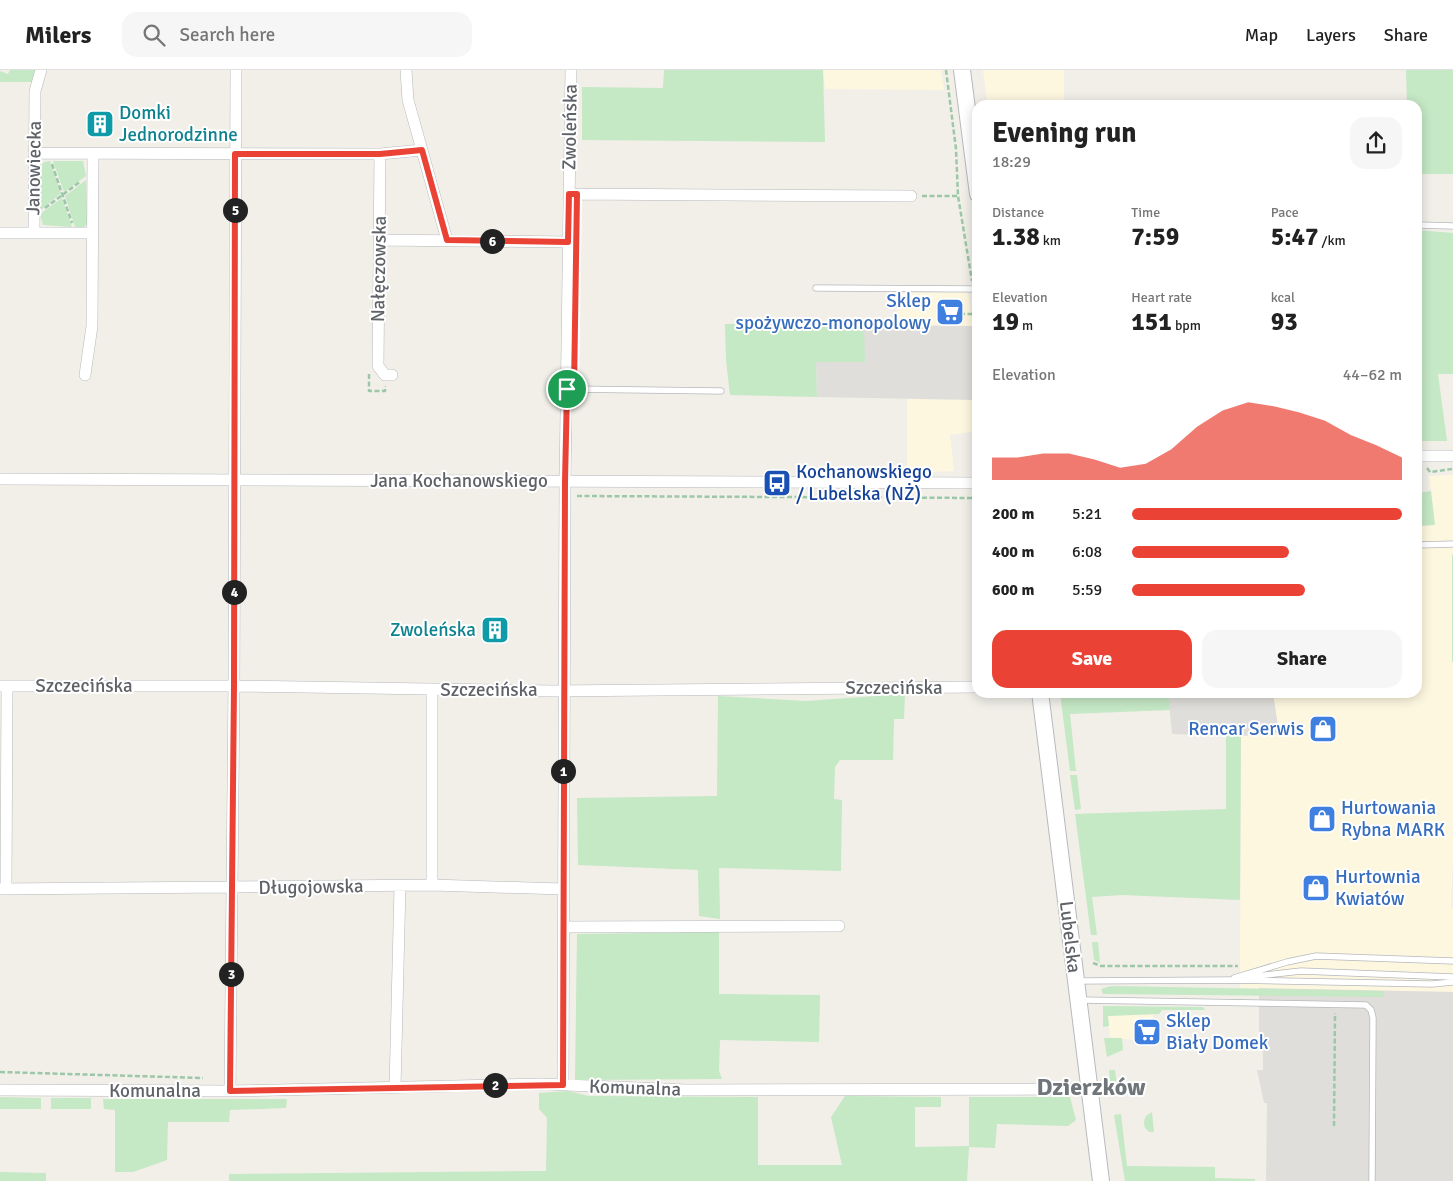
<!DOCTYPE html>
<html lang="en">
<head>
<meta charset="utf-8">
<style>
  :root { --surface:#fff; --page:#f6f6f6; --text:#222; --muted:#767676; --line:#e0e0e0; --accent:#ea4335 }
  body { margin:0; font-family:Signika,sans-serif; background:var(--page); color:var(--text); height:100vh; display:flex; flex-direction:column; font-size:19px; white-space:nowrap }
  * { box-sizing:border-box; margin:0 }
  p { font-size:16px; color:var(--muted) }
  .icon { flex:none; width:28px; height:28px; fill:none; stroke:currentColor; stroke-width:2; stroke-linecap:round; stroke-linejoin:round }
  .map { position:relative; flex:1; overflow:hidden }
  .details { position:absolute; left:972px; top:30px; width:450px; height:598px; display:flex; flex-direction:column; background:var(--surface); border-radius:15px; box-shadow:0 2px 12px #0003 }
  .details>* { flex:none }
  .pin { position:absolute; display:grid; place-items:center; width:42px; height:42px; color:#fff; margin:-21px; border:2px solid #fff; border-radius:50%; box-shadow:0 1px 5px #0007 }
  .km { position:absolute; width:25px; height:25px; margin:-12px; border-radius:50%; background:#222; color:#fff; font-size:14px; line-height:25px; text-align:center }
  .round { display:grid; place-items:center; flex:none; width:52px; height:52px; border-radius:15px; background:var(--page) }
  .overview { display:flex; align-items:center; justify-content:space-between; height:85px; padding:0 20px }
  h1 { font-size:28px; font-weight:800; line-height:38px }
  .stats { display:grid; grid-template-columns:repeat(3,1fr); gap:8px; height:85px; padding:5px 20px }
  .stats div { display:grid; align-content:center }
  .stats b { font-size:25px; font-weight:800 }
  .stats small { font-size:14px; font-weight:400 }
  .stats p { font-size:14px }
  .chart { height:140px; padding:10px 20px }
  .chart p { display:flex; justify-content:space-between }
  .chart svg { width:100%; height:90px; margin-top:5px; fill:var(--accent); opacity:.7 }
  .action { display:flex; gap:10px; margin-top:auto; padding:10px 20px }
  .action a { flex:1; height:58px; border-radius:15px; background:var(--accent); color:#fff; font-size:20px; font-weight:800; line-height:58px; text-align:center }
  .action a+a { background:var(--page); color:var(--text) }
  ul { padding:0 20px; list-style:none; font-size:16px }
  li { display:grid; grid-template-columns:80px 60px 1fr; align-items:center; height:38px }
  li i { height:12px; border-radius:6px; background:var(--accent) }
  header { display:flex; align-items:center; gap:30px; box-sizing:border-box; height:70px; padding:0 25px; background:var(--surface); border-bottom:1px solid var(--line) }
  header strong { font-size:24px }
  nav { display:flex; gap:28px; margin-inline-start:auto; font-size:18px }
  .search { width:350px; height:45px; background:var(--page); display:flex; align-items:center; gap:12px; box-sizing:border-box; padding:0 18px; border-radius:15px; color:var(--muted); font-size:19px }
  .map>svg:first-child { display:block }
  .commercial { fill:#fef7e0 }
  .industrial { fill:#e0deda }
  .green { fill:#c5e8c5 }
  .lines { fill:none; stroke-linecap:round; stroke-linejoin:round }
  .service-casing { stroke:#b5b8bc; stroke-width:7 }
  .minor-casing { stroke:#b5b8bc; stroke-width:12 }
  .secondary-casing { stroke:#b6babf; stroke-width:18 }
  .path { stroke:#9cc7a9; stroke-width:2.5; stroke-dasharray:5 2.5; stroke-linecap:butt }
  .service { stroke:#fff; stroke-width:5.5 }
  .minor { stroke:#fff; stroke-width:11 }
  .secondary { stroke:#fff; stroke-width:16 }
  .route-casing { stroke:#fff; stroke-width:10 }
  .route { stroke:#ea4335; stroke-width:6 }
  .labels { text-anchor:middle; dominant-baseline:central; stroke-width:4; stroke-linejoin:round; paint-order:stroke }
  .culture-label { font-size:19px; fill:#0d838f; stroke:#fff; text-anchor:start }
  .street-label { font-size:19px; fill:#5f6368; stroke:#fff }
  .shop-label { font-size:19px; fill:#366cbe; stroke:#fff; text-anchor:start }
  .transit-label { font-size:19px; fill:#164399; stroke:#fff; text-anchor:start }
  .district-label { font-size:24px; font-weight:bold; fill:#70757a; stroke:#fff }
</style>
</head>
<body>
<header>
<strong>Milers</strong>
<div class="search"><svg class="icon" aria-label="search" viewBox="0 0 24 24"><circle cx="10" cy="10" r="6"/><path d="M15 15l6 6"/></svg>Search here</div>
<nav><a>Map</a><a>Layers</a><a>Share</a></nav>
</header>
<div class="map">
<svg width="1453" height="1111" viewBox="0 0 1453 1111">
  <rect width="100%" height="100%" fill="#f1efe8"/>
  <path class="commercial" d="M823 0H941L944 20 825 19Z
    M983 0H1064V32L987 31Z
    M968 222 973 256 897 255V223Z
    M907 329 977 330V361L950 365 954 401 907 403Z
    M1453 405V783L1451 838 1453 839V922L1240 918 1241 666 1279 663 1273 623 1418 622V456L1435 455 1429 406Z
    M1153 944V956H1143V971L1110 967 1108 946Z"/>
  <path class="industrial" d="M725 254 973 256 977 293V330L817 327 816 291Z
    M1168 623H1273L1279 663 1241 666 1172 664Z
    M1259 918 1453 922V1111H1266L1267 1033H1264L1257 1000H1263V977L1259 973Z"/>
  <path class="green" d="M10 0H36L32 12H0V1L8 4Z
    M664 0H823L825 72 582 70V17L663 18Z
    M1406 0H1453V104H1420V151H1418V35H1407Z
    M50 91 61 123 40 141V97L44 92Z
    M53 91H83L86 106 64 122Z
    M86 110 87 154 84 157H75L65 126Z
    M62 128 72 157 43 155 40 144Z
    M1418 160 1453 163V304H1438L1447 371H1418Z
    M725 254 864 255 865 292H816L817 327 730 325 726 290Z
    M1431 421 1435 455 1418 456V423Z
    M1453 484V592H1452V485Z
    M1060 623H1168L1170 640 1070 644 1076 701H1070Z
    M905 624 904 649H894L893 690H840L835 697 834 729 842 730 841 801 719 798 720 849 699 846 698 800 578 795 577 728 717 726 718 626 806 631Z
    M1226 665 1241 666 1240 830 1122 825 1092 827 1097 865H1091L1075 744 1226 739Z
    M1070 705H1077L1081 739 1075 740Z
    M719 862V924L820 925 819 972 720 970 719 1001 722 1009 575 1010 577 864Z
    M1092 872H1098L1100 893 1094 890Z
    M1111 916 1384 921V927L1103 924 1101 919Z
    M1103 936 1203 937 1205 940H1162L1159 944 1108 946 1109 956 1103 957Z
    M1104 968H1122L1123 980 1107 987Z
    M1109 1000H1115L1118 1024 1111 1025Z
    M568 1021 589 1026 758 1027V1095H842L831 1047 845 1026 941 1027V1037H915V1077L969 1076V1027H1070L1076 1050 1068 1056 997 1054 995 1078 969 1077 967 1111H229V1104L546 1101 547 1048 539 1039V1023Z
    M0 1027 41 1028V1039H0Z
    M51 1028H91V1039H51Z
    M103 1029H287L286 1038 230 1040 229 1052H168L167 1090 133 1102H115V1040L104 1039Z
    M1152 1042 1154 1062H1150C1143 1059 1143 1052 1146 1046Z
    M1121 1044 1127 1096 1215 1097V1108L1255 1109V1111H1125L1114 1045Z
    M0 1102 46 1103V1111H0Z"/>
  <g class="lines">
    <defs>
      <path id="service" d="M1418 155 1453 156
        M816 218 978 219
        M567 319 721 321
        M1418 475 1453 474
        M1249 907 1301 901 1453 907
        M1234 908 1287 892 1316 886 1453 891
        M1078 911 1229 910 1432 914 1453 912
        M1081 930 1366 935 1371 940 1373 948 1372 1111"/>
      <path id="minor" d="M406 0 408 30 447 170
        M34 83 380 84 422 80
        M380 84 378 296 385 305H392
        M569 124 911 126
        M0 163H93
        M34 163 35 21 41 0
        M380 170 568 172
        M85 305 92 256 93 84
        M1418 386H1453
        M0 409 978 413
        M0 616H234L552 621 978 617
        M432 815V620
        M0 819 432 815 562 819
        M6 819 7 616
        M563 857 839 856
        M563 1015 565 412 571 0
        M395 1018 400 816
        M0 1020 230 1021 542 1014 686 1020 1090 1019
        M230 1021 234 616 236 0"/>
      <path id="secondary" d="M962 0 978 124
        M1040 622 1101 1111"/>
    </defs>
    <use href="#service" class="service-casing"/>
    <use href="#minor" class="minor-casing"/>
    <use href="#secondary" class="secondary-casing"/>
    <path class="path" d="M946 0 956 79 958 126 972 211
      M52 94 72 153
      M922 126H958
      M45 138 81 111
      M974 226 978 257
      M960 244H976
      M369 304V321H385V316
      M1427 398 1430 402 1452 399
      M577 426 978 428
      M1093 893 1101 896H1238
      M0 1002 203 1008
      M1334 1056 1335 943"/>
    <use href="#service" class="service"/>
    <use href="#minor" class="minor"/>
    <use href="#secondary" class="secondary"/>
  </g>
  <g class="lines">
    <defs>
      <path id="route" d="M422 80 447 170 568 172 569 124H577L574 319H567L565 412 563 1015 230 1021 234 616 235 84H380Z"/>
    </defs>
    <use href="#route" class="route-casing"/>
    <use href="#route" class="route"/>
  </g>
  <defs>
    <symbol id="building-square" viewBox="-11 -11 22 22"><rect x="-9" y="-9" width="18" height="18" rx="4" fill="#0f9aa8" stroke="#fff"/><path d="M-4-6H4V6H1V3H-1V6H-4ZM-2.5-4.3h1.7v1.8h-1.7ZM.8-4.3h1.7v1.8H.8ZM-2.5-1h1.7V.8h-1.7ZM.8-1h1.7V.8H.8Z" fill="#fff"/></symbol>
    <symbol id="supermarket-square" viewBox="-11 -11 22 22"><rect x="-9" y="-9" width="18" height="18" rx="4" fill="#3f7fe0" stroke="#fff"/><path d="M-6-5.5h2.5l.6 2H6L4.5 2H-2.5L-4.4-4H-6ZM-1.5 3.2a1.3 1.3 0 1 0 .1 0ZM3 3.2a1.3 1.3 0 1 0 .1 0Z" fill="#fff"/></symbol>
    <symbol id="bus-square" viewBox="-11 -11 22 22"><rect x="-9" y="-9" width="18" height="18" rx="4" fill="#1a4fb4" stroke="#fff"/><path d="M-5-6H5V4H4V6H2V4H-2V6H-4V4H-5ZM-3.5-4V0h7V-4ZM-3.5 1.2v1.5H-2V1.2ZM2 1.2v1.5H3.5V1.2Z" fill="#fff"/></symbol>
    <symbol id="shop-square" viewBox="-11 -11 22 22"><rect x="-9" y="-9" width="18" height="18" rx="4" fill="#3f7fe0" stroke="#fff"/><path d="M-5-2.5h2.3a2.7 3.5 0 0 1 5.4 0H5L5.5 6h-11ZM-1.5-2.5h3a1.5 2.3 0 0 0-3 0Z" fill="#fff"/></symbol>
  </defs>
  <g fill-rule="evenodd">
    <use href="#building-square" x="84" y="38" width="32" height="32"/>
    <use href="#supermarket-square" x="934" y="226" width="32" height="32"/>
    <use href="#bus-square" x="761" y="397" width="32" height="32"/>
    <use href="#building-square" x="479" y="544" width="32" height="32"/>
    <use href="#shop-square" x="1307" y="643" width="32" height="32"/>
    <use href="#shop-square" x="1306" y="733" width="32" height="32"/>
    <use href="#shop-square" x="1300" y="802" width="32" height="32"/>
    <use href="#supermarket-square" x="1131" y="946" width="32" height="32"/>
  </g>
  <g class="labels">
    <g class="culture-label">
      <text x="119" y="43">Domki<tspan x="119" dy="22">Jednorodzinne</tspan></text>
      <text x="476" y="560" text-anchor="end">Zwoleńska</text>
    </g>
    <g class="street-label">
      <text transform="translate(570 57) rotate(-89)">Zwoleńska</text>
      <text transform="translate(34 98) rotate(-89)">Janowiecka</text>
      <text transform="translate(379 199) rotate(-89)">Nałęczowska</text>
      <text x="459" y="411">Jana Kochanowskiego</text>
      <text x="84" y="616">Szczecińska</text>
      <text x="894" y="618">Szczecińska</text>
      <text x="489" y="620">Szczecińska</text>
      <text transform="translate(311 817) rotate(-1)">Długojowska</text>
      <text transform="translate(1070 867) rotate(83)">Lubelska</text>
      <text transform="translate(635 1018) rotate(2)">Komunalna</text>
      <text x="155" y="1021">Komunalna</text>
    </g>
    <g class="shop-label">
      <text x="931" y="231" text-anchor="end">Sklep<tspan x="931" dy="22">spożywczo-monopolowy</tspan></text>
      <text x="1304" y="659" text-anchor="end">Rencar Serwis</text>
      <text x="1341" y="738">Hurtowania<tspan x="1341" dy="22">Rybna MARK</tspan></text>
      <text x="1335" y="807">Hurtownia<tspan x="1335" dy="22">Kwiatów</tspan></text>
      <text x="1166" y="951">Sklep<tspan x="1166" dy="22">Biały Domek</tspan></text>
    </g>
    <g class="transit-label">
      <text x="796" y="402">Kochanowskiego<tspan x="796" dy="22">/ Lubelska (NŻ)</tspan></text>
    </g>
    <g class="district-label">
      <text x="1091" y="1017">Dzierzków</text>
    </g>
  </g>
</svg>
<div class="pin" style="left:567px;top:319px;background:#1e9e55"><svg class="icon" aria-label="arrive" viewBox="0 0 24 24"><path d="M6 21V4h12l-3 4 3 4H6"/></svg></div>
<b class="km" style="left:563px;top:701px">1</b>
<b class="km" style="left:495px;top:1015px">2</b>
<b class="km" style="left:231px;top:904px">3</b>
<b class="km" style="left:234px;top:522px">4</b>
<b class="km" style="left:235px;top:140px">5</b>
<b class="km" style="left:492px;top:171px">6</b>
<section class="details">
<div class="overview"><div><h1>Evening run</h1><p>18:29</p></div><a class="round"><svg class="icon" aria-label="share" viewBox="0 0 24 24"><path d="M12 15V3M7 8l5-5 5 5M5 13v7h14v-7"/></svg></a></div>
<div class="stats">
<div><p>Distance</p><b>1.38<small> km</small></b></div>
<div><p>Time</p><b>7:59</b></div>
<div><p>Pace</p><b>5:47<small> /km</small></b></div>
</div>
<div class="stats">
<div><p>Elevation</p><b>19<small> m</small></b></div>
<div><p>Heart rate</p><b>151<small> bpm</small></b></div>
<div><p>kcal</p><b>93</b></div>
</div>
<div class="chart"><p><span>Elevation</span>44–62 m</p>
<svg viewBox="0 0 160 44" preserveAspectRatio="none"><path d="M0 44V33L10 33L20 31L30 31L40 34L50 38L60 36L70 29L80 18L90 10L100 6L110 8L120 11L130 15L140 22L150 27L160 33V44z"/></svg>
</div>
<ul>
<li><b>200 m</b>5:21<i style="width:100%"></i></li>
<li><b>400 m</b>6:08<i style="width:58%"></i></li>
<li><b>600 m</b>5:59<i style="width:64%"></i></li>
</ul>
<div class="action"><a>Save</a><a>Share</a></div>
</section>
</div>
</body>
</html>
